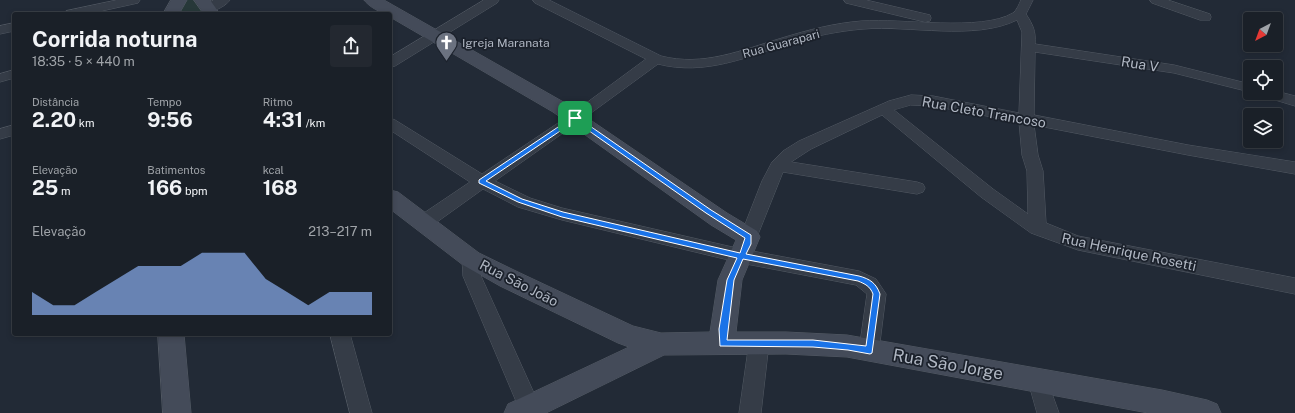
<!DOCTYPE html>
<html lang="pt">
<head>
<meta charset="utf-8">
<style>
  :root { --surface:#1a2028; --page:#232830; --text:#f1f3f6; --muted:#9fa3a8; --line:#383e45; --accent:#89aeef }
  body { margin:0; font-family:"Public Sans",sans-serif; background:var(--page); color:var(--text); height:100vh; display:flex; flex-direction:column; font-size:15px; white-space:nowrap }
  * { box-sizing:border-box; margin:0 }
  p { font-size:13px; color:var(--muted) }
  .icon { flex:none; width:22px; height:22px; fill:none; stroke:currentColor; stroke-width:2; stroke-linecap:round; stroke-linejoin:round }
  .map { position:relative; flex:1; overflow:hidden }
  .side { position:absolute; left:12px; top:12px; width:380px; height:324px; display:flex; flex-direction:column; background:var(--surface); border-radius:4px; box-shadow:0 2px 6px #0003,0 0 0 1px var(--line) }
  .side>* { flex:none }
  .needle { width:26px; rotate:221deg }
  .fabs { position:absolute; left:1243px; top:12px; display:grid; gap:8px }
  .fabs a { display:grid; place-items:center; width:40px; height:40px; border-radius:4px; background:var(--surface); box-shadow:0 2px 6px #0003,0 0 0 1px var(--line); font-size:20px }
  .pin { position:absolute; display:grid; place-items:center; width:34px; height:34px; color:#fff; margin:-17px; border-radius:8px; box-shadow:0 2px 6px #0006 }
  .round { display:grid; place-items:center; flex:none; width:42px; height:42px; border-radius:4px; background:var(--page) }
  .overview { display:flex; align-items:center; justify-content:space-between; height:68px; padding:0 20px }
  h1 { font-size:22px; font-weight:700; line-height:30px }
  .figures { display:grid; grid-template-columns:repeat(3,1fr); gap:6px; height:68px; padding:4px 20px }
  .figures div { display:grid; align-content:center }
  .figures b { font-size:20px; font-weight:700 }
  .figures small { font-size:11px; font-weight:400 }
  .figures p { font-size:11px }
  .chart { height:112px; padding:8px 20px }
  .chart p { display:flex; justify-content:space-between }
  .chart svg { width:100%; height:72px; margin-top:4px; fill:var(--accent); opacity:.7 }
  .map>svg:first-child { display:block }
  .green { fill:#273839 }
  .lines { fill:none; stroke-linecap:round; stroke-linejoin:round }
  .street-casing { stroke:#535a64; stroke-width:1 }
  .secondary-casing { stroke:#535a64; stroke-width:1 }
  .street { fill:#353c47; fill-rule:evenodd }
  .secondary { fill:#444b59; fill-rule:evenodd }
  .route { fill:#1a73e8; stroke:#fff; fill-rule:evenodd }
  .labels { text-anchor:middle; dominant-baseline:central; stroke-width:3.5; stroke-linejoin:round; paint-order:stroke }
  .far-poi-label { font-size:12px; fill:#b0b7c3; stroke:#1b212b; text-anchor:start }
  .far-street-label { font-size:12px; fill:#b0b7c3; stroke:#1b212b }
  .street-label { font-size:14px; fill:#b0b7c3; stroke:#1b212b }
  .near-street-label { font-size:17px; fill:#b0b7c3; stroke:#1b212b }
</style>
</head>
<body>
<div class="map">
<svg width="1295" height="413" viewBox="0 0 1295 413">
  <rect width="100%" height="100%" fill="#222a36"/>
  <path class="green" d="M183 0H195L204 14H176Z"/>
  <g class="lines">
    <defs>
      <path id="street" d="M117 0H140L138 3 88 14H65L66 11Z
        M214 0H230C225 7 212 13 204 11L202 8 204 5Z
        M484 0H499L497 3 395 66 390 67V57Z
        M533 0H549L661 56C703 67 742 50 782 38 808 30 835 23 862 21 901 18 981 32 1013 13 1017 10 1019 4 1021 0H1033L1026 14C1033 25 1036 31 1035 44L1174 65 1250 84V92L1174 73 1035 52 1034 115 1188 145 1295 162V174L1188 155 1034 125 1038 155 1043 171 1046 223 1078 236 1295 278V294L1078 250 1031 233 981 197 882 115 811 149 791 162 917 182 923 184 925 188 923 192 917 194 783 172 755 242 749 244 743 242 740 237 762 181 772 162 783 151 799 141 889 101 911 95 933 96 1019 113 1022 32 1017 20C974 41 910 25 863 29 839 31 814 36 791 43 747 57 705 76 658 64L580 121 495 181 530 198 562 208 741 249 859 271 876 279 886 294 879 350 876 356 869 359 862 356 859 350 867 294 856 285 741 263 562 220 518 207 483 189 430 227 424 228 418 227 415 222 418 217 470 182 390 130V118L395 120 482 174 570 115 646 59 535 3ZM911 105 933 106 1019 122 1022 155 1027 171 1028 214 993 189 894 110Z
        M844 0H866L930 15 931 18 930 21 925 22 846 3Z
        M1150 0H1168L1210 14 1211 17 1210 20H1200L1152 3Z
        M14 23V31L0 34V26Z
        M14 70V78L0 82V74Z
        M1276 91 1295 96V106L1262 96 1260 93H1276Z
        M14 125V135L0 139V129Z
        M471 252 477 254 480 259 481 276 543 413H521L463 276 462 259 465 254Z
        M330 334H350L372 413H350Z
        M759 334 766 337 769 343 761 413H739L749 343 752 337Z
        M1038 372 1045 374 1059 413H1037L1028 381 1031 374Z"/>
      <path id="secondary" d="M171 0H187L179 14H163Z
        M194 0H210L220 14H204Z
        M364 0H384L567 104 727 213 757 231 760 237 742 280 736 332H786L847 335 1162 390 1207 400 1217 404 1221 413H1148L847 357 786 354 664 355 546 413H504L508 404 629 347 618 343 500 286 463 265 390 209V190L398 192 479 253 518 272 633 326 661 333 710 332 718 280 736 240 711 225 553 112 390 17V14C382 14 369 7 364 0Z
        M158 334H184L191 413H163Z"/>
    </defs>
    <use href="#street" class="street-casing"/>
    <use href="#secondary" class="secondary-casing"/>
    <use href="#street" class="street"/>
    <use href="#secondary" class="secondary"/>
  </g>
  <path class="route" d="M573 117H577L711 210 751 235V244L746 254 859 276C870 279 876 283 880 294L872 353 870 354 848 350 813 347 720 346 719 329 727 280 737 258 562 217 518 202 479 183V180ZM575 121 706 213 745 238 740 253 563 212 522 199 486 181ZM743 259 858 281C865 284 870 286 873 294L866 346 813 340H727L734 280Z"/>
  <defs>
    <symbol id="church-pin" viewBox="-11 -11 22 30"><path d="M0 17L-7.5 6A9.5 9.5 0 1 1 7.5 6Z" fill="#6b7280" stroke="#1b212b"/><path d="M-1.2-6h2.4v3.5h3.3v2.4h-3.3V6h-2.4V-.1h-3.3v-2.4h3.3Z" fill="#fff"/></symbol>
  </defs>
  <g fill-rule="evenodd">
    <use href="#church-pin" x="434" y="30" width="25" height="34"/>
  </g>
  <g class="labels">
    <g class="far-poi-label">
      <text x="462" y="43">Igreja Maranata</text>
    </g>
    <g class="far-street-label">
      <text transform="translate(781 44) rotate(-15)">Rua Guarapari</text>
    </g>
    <g class="street-label">
      <text transform="translate(1140 64) rotate(9)">Rua V</text>
      <text transform="translate(984 112) rotate(10)">Rua Cleto Trancoso</text>
      <text transform="translate(1129 252) rotate(12)">Rua Henrique Rosetti</text>
      <text transform="translate(519 283) rotate(27)">Rua São João</text>
    </g>
    <g class="near-street-label">
      <text transform="translate(948 364) rotate(10)">Rua São Jorge</text>
    </g>
  </g>
</svg>
<div class="fabs">
<a><svg class="needle" viewBox="-14 -14 28 28"><path d="M0-13l5 13h-10z" fill="#e53935"/><path d="M0 13l5-13h-10z" fill="#9fa3a8"/></svg></a>
<a><svg class="icon" aria-label="locate" viewBox="0 0 24 24"><circle cx="12" cy="12" r="6"/><path d="M12 2v4M12 18v4M2 12h4M18 12h4"/></svg></a>
<a><svg class="icon" aria-label="layers" viewBox="0 0 24 24"><path d="M12 4l9 5-9 5-9-5zM3 14l9 5 9-5"/></svg></a>
</div>
<div class="pin" style="left:575px;top:118px;background:#1e9e55"><svg class="icon" aria-label="arrive" viewBox="0 0 24 24"><path d="M6 21V4h12l-3 4 3 4H6"/></svg></div>
<section class="side">
<div class="overview"><div><h1>Corrida noturna</h1><p>18:35 · 5 × 440 m</p></div><a class="round"><svg class="icon" aria-label="share" viewBox="0 0 24 24"><path d="M12 15V3M7 8l5-5 5 5M5 13v7h14v-7"/></svg></a></div>
<div class="figures">
<div><p>Distância</p><b>2.20<small> km</small></b></div>
<div><p>Tempo</p><b>9:56</b></div>
<div><p>Ritmo</p><b>4:31<small> /km</small></b></div>
</div>
<div class="figures">
<div><p>Elevação</p><b>25<small> m</small></b></div>
<div><p>Batimentos</p><b>166<small> bpm</small></b></div>
<div><p>kcal</p><b>168</b></div>
</div>
<div class="chart"><p><span>Elevação</span>213–217 m</p>
<svg viewBox="0 0 160 44" preserveAspectRatio="none"><path d="M0 44V30L10 38L20 38L30 30L40 22L50 14L60 14L70 14L80 6L90 6L100 6L110 22L120 30L130 38L140 30L150 30L160 30V44z"/></svg>
</div>
</section>
</div>
</body>
</html>
